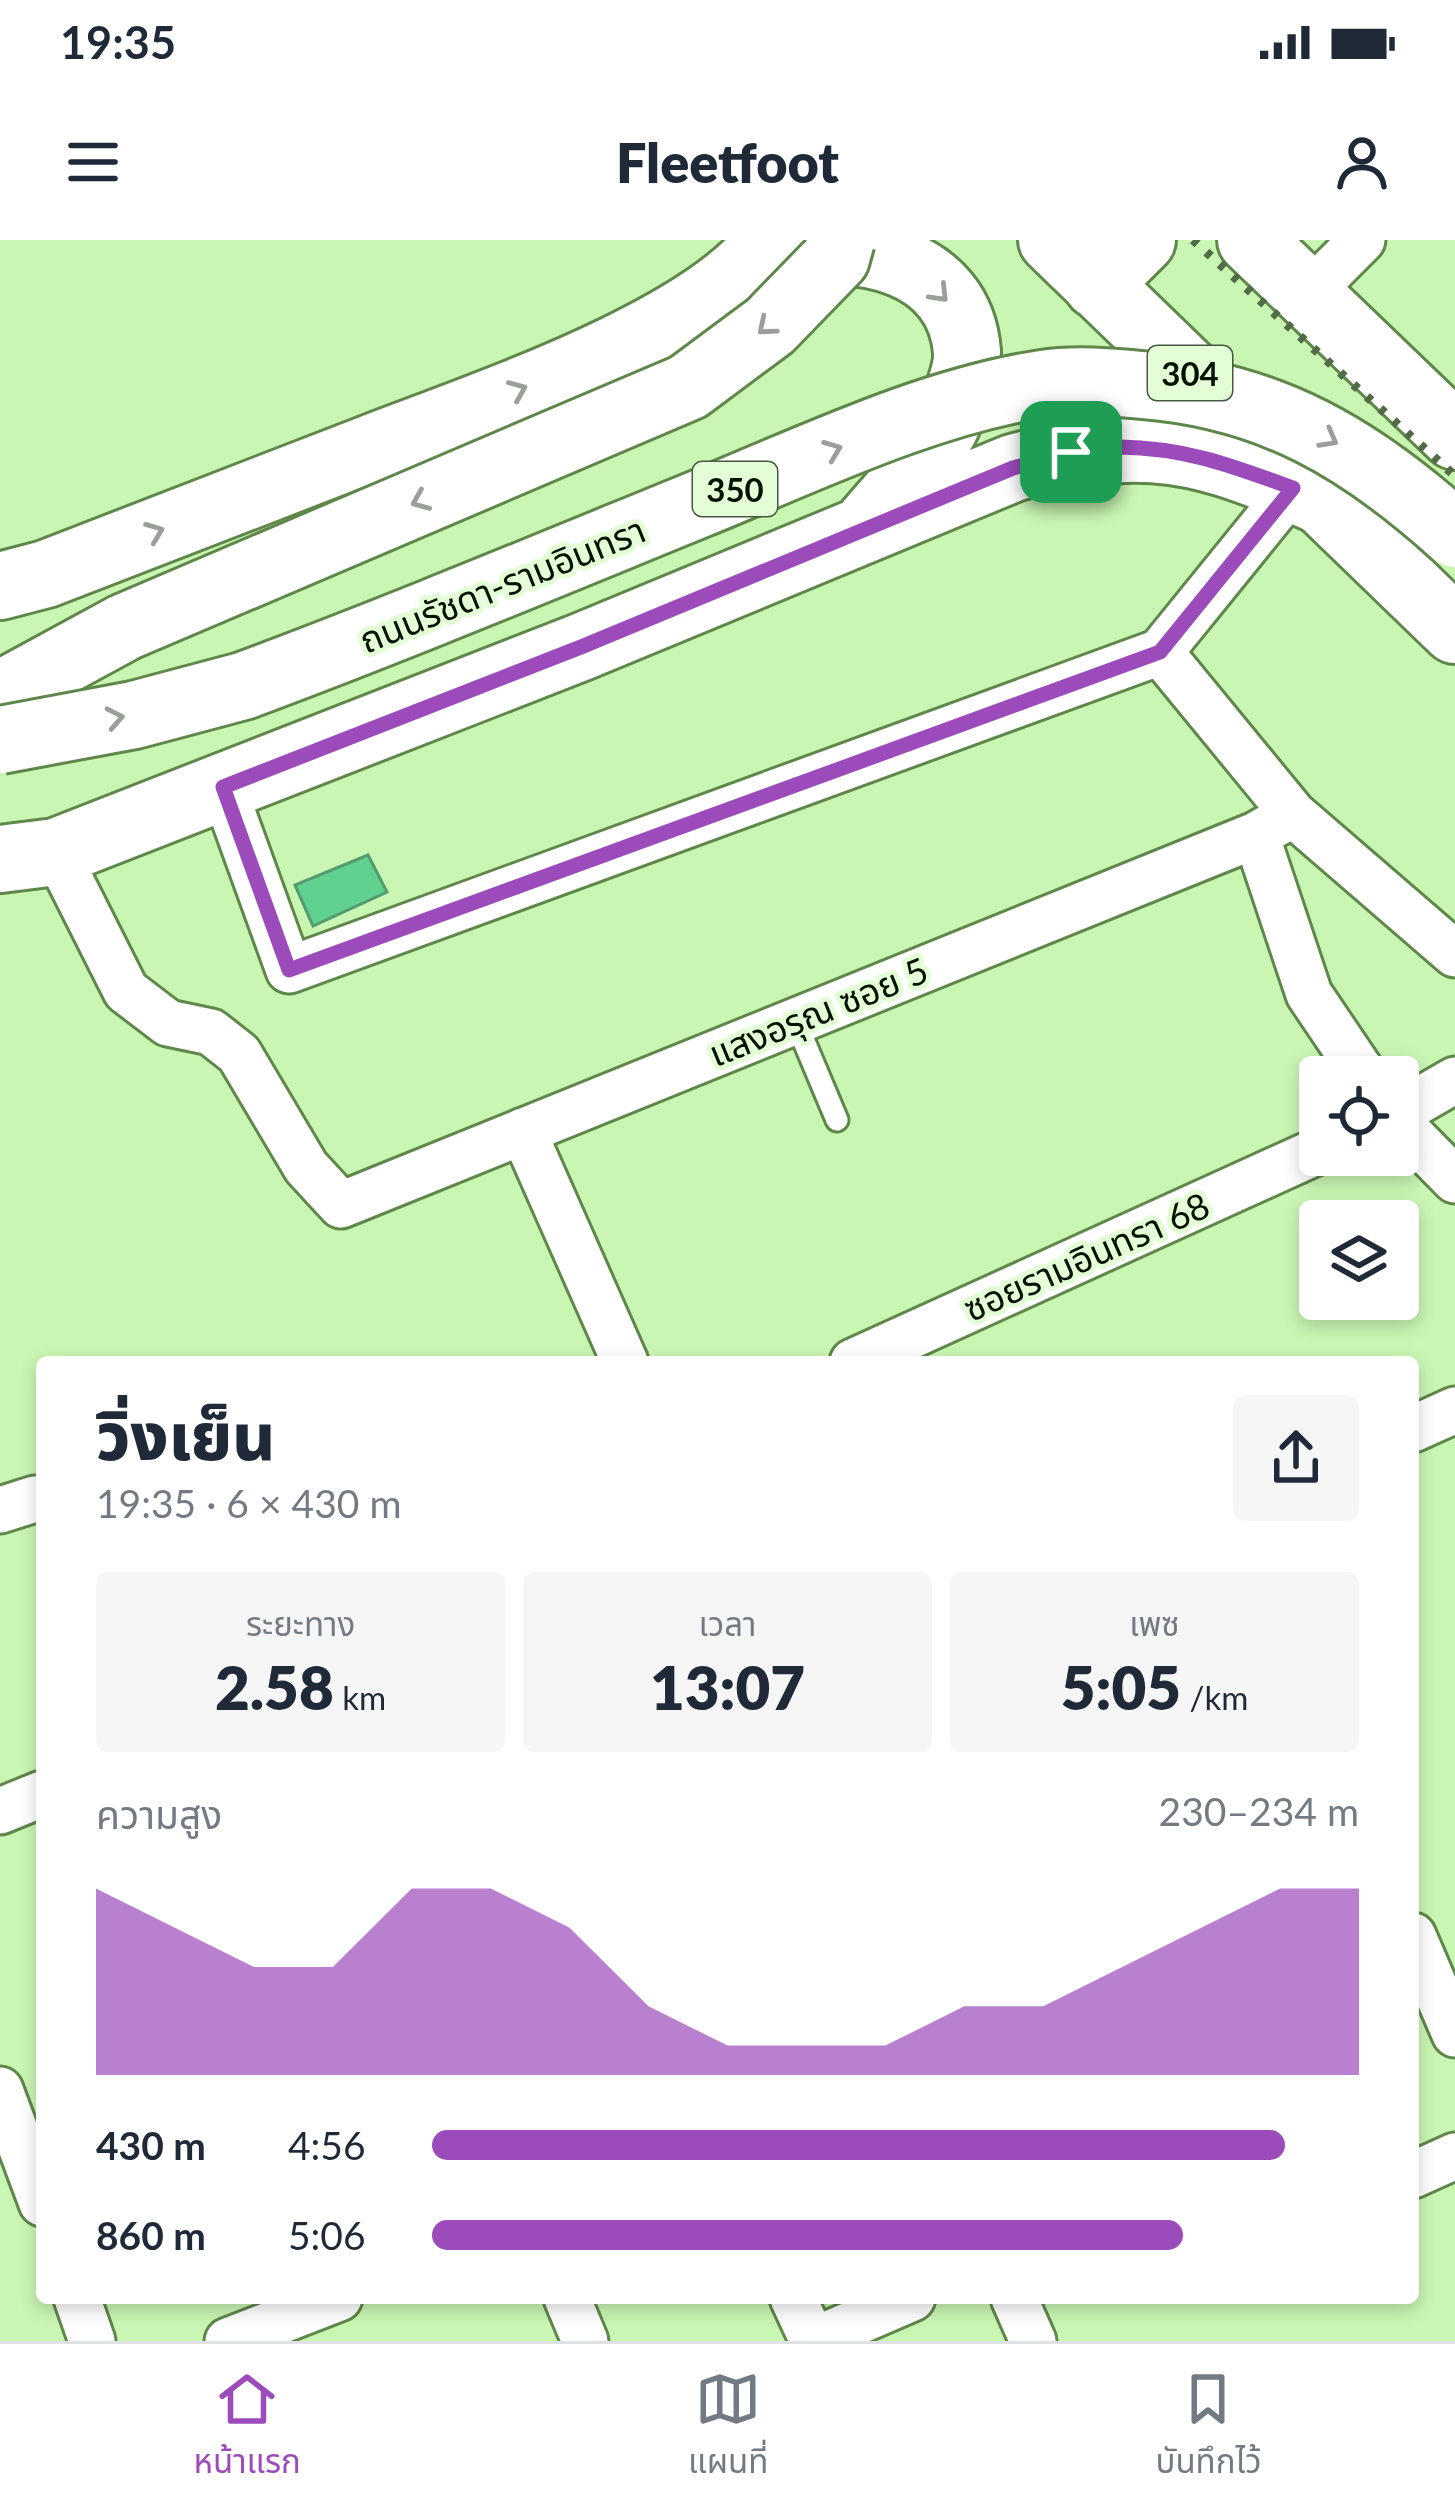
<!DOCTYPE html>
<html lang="th">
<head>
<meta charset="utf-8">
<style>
  :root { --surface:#fff; --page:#f6f6f7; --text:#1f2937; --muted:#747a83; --line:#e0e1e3; --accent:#9c4bbb }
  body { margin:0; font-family:Lato,"Noto Sans Thai",sans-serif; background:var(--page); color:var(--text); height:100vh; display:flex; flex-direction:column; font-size:45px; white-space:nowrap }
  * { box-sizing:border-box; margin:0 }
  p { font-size:39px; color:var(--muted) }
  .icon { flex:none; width:66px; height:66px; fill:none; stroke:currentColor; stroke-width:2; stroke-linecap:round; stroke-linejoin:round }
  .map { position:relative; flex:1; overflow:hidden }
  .sheet { position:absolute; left:36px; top:1116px; width:1383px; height:948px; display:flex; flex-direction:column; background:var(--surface); border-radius:12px; box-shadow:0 6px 18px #0003 }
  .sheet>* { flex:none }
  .buttons { position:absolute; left:1299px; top:816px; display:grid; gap:24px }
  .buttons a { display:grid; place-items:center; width:120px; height:120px; border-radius:12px; background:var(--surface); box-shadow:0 6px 18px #0003; font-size:60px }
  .pin { position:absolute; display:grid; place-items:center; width:102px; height:102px; color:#fff; margin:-51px; border-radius:24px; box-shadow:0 6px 18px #0006 }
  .round { display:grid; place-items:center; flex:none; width:126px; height:126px; border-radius:12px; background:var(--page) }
  .head { display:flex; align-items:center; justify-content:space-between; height:204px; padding:0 60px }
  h1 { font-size:66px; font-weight:800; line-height:90px }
  .stats { display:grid; grid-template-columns:repeat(3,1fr); gap:18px; height:204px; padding:12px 60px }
  .stats div { display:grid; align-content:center; border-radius:12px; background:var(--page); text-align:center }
  .stats b { font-size:60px; font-weight:800 }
  .stats small { font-size:33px; font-weight:400 }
  .stats p { font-size:33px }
  .chart { height:336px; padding:24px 60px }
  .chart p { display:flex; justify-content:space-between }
  .chart svg { width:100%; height:216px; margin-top:12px; fill:var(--accent); opacity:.7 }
  ul { padding:0 60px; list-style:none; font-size:39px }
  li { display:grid; grid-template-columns:192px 144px 1fr; align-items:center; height:90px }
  li i { height:30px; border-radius:15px; background:var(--accent) }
  .status { display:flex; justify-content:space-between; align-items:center; height:84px; padding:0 60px; background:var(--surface); direction:ltr }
  .status svg { height:33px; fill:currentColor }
  header { display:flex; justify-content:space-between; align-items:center; height:156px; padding:0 60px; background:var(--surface); font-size:54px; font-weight:800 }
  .dock { display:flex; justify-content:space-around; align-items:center; height:168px; border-top:3px solid var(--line); background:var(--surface); font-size:33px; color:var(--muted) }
  .dock a { display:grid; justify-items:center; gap:6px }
  .dock .on { color:var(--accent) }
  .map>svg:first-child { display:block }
  .building { fill:#61d190; stroke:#549c70; stroke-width:3 }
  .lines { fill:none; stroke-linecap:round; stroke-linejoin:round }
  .lane-casing { stroke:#5f874a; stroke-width:27 }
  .street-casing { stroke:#5f874a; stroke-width:51 }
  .primary-casing { stroke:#5f874a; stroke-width:72 }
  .highway-casing { stroke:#5f874a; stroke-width:72 }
  .lane { stroke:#fff; stroke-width:21 }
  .street { stroke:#fff; stroke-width:45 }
  .primary { stroke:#fff; stroke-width:66 }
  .highway { stroke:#fff; stroke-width:66 }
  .rail { stroke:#516b46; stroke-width:9; stroke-dasharray:6 12; stroke-linecap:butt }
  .primary-bridge-casing { stroke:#5f874a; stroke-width:72; stroke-linecap:butt }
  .primary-bridge { stroke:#fff; stroke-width:66 }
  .oneway { stroke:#9aa099 }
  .route-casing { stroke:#fff; stroke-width:24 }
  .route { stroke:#9c4bbb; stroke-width:15 }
  .labels { text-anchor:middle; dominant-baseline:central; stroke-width:10; stroke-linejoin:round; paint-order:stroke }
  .shield { fill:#e3fed6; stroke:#465840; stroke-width:3 }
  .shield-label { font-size:33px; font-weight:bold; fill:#031100 }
  .street-label { font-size:36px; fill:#031100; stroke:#e3fed6 }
</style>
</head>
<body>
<div class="status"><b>19:35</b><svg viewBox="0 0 49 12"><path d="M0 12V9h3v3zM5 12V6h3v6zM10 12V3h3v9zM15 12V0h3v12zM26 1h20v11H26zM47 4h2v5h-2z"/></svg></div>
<header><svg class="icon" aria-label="menu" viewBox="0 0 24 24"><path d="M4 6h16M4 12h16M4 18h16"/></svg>Fleetfoot<svg class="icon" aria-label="person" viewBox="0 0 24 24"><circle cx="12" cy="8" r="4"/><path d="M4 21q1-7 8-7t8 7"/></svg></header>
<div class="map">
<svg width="1455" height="2101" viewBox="0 0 1455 2101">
  <rect width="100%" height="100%" fill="#caf6b4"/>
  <path class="building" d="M368 615 387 652 313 686 295 645Z"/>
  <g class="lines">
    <defs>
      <path id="lane" d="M795 780 837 880"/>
      <path id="street" d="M1307 55 1362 0
        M1160 412 1293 574 1455 714
        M223 547 289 730 1160 412 1293 248
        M1256 595 1309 754 1365 837
        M56 612 126 751 168 783 211 792 239 814 306 927 341 965 1256 595 1293 574
        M1398 873 1455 840
        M1398 882 1455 940
        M523 891 625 1122
        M853 1122 1320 910
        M1413 1189 1455 1170
        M0 1270 35 1259
        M0 1571 42 1554
        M1413 1696 1455 1794
        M0 1850 42 1963
        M1413 1935 1455 1916
        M77 2058 92 2101
        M567 2058 585 2101
        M793 2058 813 2101
        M1014 2058 1033 2101
        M228 2101 339 2058
        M813 2101 912 2058"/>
      <path id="primary" d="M782 15C857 1 960 18 967 112 968 131 954 165 947 183 934 212 889 258 867 285
        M0 346 46 334C154 292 261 251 369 209 477 167 704 92 769 0
        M0 455 125 387
        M0 619 56 612 581 407 1013 228C1145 192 1203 208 1326 263"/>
      <path id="highway" d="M1052 0 1455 390
        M1251 0 1455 196
        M1097 45 1142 0"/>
    </defs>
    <use href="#lane" class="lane-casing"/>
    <use href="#street" class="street-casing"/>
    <use href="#primary" class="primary-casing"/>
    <use href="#highway" class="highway-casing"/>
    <use href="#lane" class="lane"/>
    <use href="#street" class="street"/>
    <use href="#primary" class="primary"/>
    <use href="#highway" class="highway"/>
    <path class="rail" d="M1193 0 1455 236"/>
    <defs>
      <path id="primary-bridge" d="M125 387 688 147 770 86 836 18 841 0
        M0 500 134 475 243 446C396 389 547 326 699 264 807 220 926 162 1042 144 1074 139 1110 142 1142 145 1271 155 1361 209 1455 294"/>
    </defs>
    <use href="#primary-bridge" class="primary-bridge-casing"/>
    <use href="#primary-bridge" class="primary-bridge"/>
  </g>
  <defs><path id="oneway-chevron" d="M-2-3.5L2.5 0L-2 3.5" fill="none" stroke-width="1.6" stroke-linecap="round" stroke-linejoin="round" transform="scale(3)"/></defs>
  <g class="oneway">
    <use href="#oneway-chevron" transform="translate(940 54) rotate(46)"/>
    <use href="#oneway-chevron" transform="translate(766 87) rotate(140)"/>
    <use href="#oneway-chevron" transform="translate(518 150) rotate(-23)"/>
    <use href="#oneway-chevron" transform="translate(1329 199) rotate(29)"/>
    <use href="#oneway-chevron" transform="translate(833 210) rotate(-21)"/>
    <use href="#oneway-chevron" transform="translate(420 261) rotate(157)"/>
    <use href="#oneway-chevron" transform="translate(155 292) rotate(-21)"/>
    <use href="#oneway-chevron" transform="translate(115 478) rotate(-11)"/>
  </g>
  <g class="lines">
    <defs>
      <path id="route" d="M1119 207C1186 208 1230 225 1293 248L1160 412 289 730 223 547 581 407 1013 228 1071 212Z"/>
    </defs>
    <use href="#route" class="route-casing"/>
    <use href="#route" class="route"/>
  </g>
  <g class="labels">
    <g class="shield">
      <rect x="1148" y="106" width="84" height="54" rx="9"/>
      <rect x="693" y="222" width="84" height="54" rx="9"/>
    </g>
    <g class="shield-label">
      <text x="1190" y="133">304</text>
      <text x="735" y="249">350</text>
    </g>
    <g class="street-label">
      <text transform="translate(502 344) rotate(-22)">ถนนรัชดา-รามอินทรา</text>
      <text transform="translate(818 771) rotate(-22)">แสงอรุณ ซอย 5</text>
      <text transform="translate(1086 1016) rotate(-24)">ซอยรามอินทรา 68</text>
    </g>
  </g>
</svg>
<div class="buttons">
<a><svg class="icon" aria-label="locate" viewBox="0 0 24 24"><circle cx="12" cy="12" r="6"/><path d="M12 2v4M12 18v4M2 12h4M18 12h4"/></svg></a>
<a><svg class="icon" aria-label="layers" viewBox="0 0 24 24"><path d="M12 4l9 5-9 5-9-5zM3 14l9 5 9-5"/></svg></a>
</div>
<div class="pin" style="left:1071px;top:212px;background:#1e9e55"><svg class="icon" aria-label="arrive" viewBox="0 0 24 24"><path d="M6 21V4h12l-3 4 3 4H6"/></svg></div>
<section class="sheet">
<div class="head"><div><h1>วิ่งเย็น</h1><p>19:35 · 6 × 430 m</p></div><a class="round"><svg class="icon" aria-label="share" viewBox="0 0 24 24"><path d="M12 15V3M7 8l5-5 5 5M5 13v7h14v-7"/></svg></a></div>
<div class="stats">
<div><p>ระยะทาง</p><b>2.58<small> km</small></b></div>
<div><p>เวลา</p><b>13:07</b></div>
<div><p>เพซ</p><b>5:05<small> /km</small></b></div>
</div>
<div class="chart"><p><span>ความสูง</span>230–234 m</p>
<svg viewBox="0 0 160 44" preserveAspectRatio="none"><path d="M0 44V6L10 14L20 22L30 22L40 6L50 6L60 14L70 30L80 38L90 38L100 38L110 30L120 30L130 22L140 14L150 6L160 6V44z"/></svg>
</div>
<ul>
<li><b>430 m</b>4:56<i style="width:92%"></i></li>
<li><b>860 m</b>5:06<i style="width:81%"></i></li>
</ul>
</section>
</div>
<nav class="dock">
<a class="on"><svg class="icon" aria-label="home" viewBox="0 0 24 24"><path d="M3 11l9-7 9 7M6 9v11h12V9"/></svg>หน้าแรก</a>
<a><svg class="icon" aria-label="map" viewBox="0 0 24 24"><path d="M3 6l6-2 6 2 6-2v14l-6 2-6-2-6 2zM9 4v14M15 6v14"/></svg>แผนที่</a>
<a><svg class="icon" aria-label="saved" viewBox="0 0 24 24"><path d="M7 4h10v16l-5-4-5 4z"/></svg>บันทึกไว้</a>
</nav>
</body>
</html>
